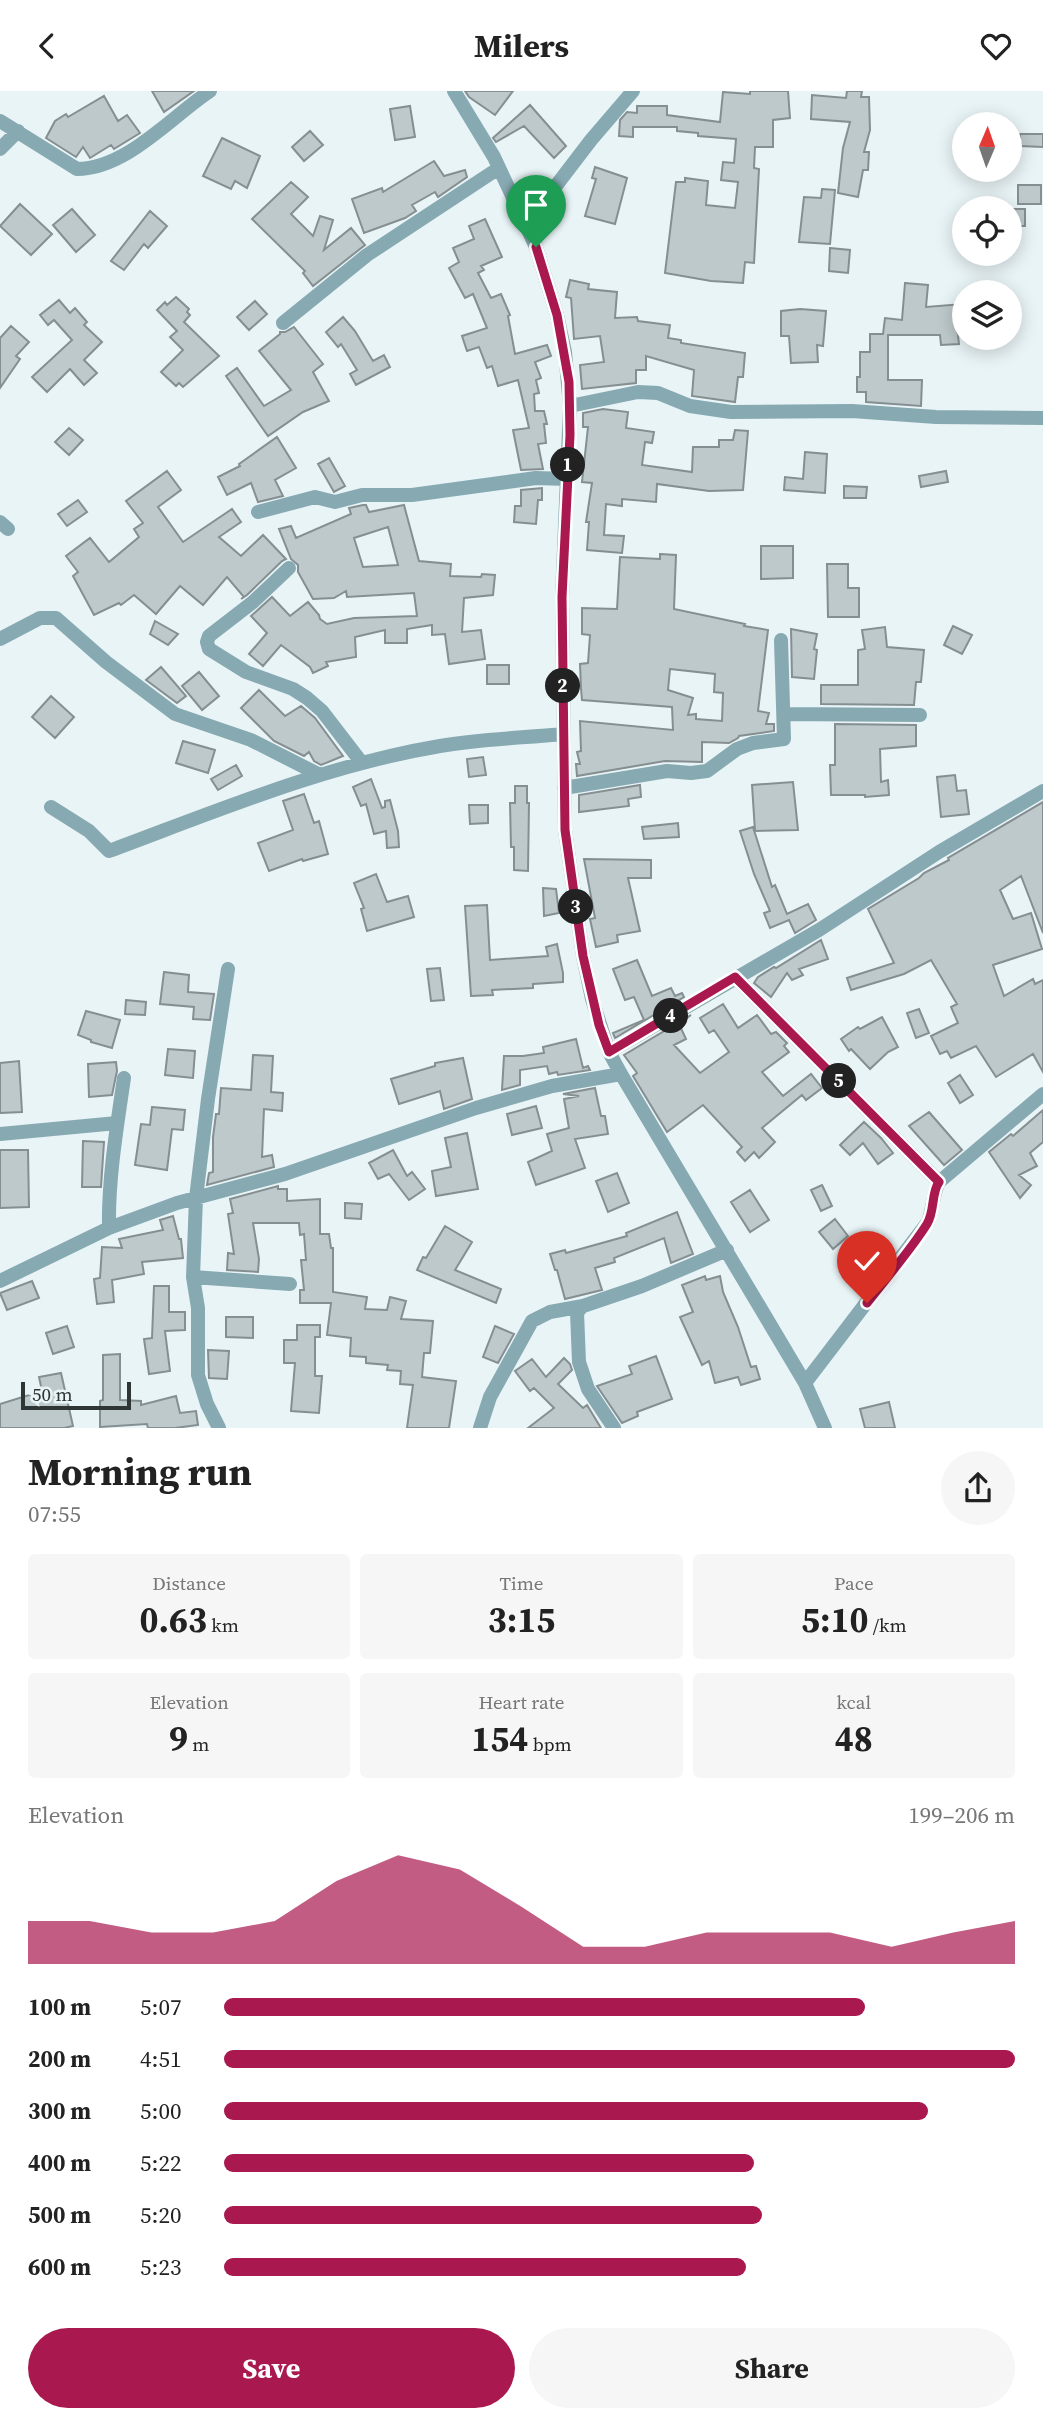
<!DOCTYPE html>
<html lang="en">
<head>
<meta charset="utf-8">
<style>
  :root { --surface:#fff; --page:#f6f6f6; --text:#222; --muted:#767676; --accent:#aa1850 }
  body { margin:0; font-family:"Source Serif 4",serif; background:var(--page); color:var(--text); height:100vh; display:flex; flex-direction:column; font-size:26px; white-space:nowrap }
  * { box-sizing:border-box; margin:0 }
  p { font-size:23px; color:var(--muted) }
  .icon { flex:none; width:38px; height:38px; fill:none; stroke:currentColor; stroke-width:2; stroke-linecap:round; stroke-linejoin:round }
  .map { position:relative; height:1337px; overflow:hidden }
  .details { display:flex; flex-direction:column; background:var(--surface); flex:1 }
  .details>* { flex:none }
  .needle { width:46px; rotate:2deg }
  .buttons { position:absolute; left:952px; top:21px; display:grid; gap:14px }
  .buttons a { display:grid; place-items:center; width:70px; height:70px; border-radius:50%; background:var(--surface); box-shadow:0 4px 18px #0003; font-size:35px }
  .scale { position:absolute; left:21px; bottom:18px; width:110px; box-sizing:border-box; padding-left:7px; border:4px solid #2f3435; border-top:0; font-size:19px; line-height:24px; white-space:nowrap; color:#2f3435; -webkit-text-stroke:5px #e9f4f7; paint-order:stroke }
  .pin { position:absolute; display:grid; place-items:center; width:60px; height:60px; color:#fff; margin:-72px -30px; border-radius:50% 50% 50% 0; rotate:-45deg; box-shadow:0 0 7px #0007 }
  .pin .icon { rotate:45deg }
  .km { position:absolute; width:35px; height:35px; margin:-18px; border-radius:50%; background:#222; color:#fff; font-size:19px; line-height:35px; text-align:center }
  .round { display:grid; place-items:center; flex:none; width:74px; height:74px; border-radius:37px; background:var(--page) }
  .headline { display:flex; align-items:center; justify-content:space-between; height:119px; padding:0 28px }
  h1 { font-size:38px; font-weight:700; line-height:52px }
  .stats { display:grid; grid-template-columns:repeat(3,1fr); gap:10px; height:119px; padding:7px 28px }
  .stats div { display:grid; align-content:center; border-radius:7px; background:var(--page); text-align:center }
  .stats b { font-size:35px; font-weight:700 }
  .stats small { font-size:19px; font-weight:400 }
  .stats p { font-size:19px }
  .chart { height:196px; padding:14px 28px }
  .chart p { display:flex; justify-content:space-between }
  .chart svg { width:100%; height:126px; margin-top:7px; fill:var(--accent); opacity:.7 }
  .primary-button { display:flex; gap:14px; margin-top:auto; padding:14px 28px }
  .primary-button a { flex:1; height:80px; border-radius:42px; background:var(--accent); color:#fff; font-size:28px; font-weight:700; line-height:80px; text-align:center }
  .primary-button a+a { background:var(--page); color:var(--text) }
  ul { padding:0 28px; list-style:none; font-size:23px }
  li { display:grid; grid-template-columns:112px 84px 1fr; align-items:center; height:52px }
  li i { height:18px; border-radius:9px; background:var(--accent) }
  header { display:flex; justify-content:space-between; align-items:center; height:91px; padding:0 28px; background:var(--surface); font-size:32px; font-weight:700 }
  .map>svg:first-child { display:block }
  .building { fill:#bec9cc; stroke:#858f92; stroke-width:2; fill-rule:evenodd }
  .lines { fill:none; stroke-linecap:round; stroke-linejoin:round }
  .minor { stroke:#87a9b2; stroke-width:14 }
  .route-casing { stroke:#fff; stroke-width:14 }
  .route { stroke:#aa1850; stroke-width:9 }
</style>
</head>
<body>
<header><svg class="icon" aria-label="back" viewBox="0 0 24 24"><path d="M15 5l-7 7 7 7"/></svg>Milers<svg class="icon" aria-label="heart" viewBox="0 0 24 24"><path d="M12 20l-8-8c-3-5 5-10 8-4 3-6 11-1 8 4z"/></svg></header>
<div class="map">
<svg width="1043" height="1337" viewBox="0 0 1043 1337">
  <rect width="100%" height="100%" fill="#e9f4f7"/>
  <path class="building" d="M152 0H194L164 21Z
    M465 0H513L495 24 469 6Z
    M750 0H788L790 27 773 29V56H755L754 77 759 78 754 172 745 171 743 192 711 190 665 182 676 91H685V87L708 90 706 114 735 117 738 91 721 89 723 71 734 72 736 48 698 45V42L677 40V36H633V46L619 45 620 29 627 21 637 22V15H667V24L720 31 723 1 750 3Z
    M847 0H862L861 6H869L870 39 864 61H869L868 79H863L858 106 838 102 843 57 850 31 811 28 812 4 846 7Z
    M104 5 118 30 127 24 140 42 114 58 111 54 90 67 83 56 76 66 46 47 55 30 66 23 68 26Z
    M530 14 566 55 554 67 524 35 496 51 493 47Z
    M410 15 415 46 395 49 390 18Z
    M310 40 323 54 304 70 292 56Z
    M1020 43H1043V56L1020 55Z
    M222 47 260 65 247 97 235 90 231 98 203 85Z
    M434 70 444 85 465 79 467 86 438 106 435 101 412 114 416 120 405 127 364 142 352 108 382 97 383 101Z
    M595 76 627 87 615 133 585 125 596 88 592 87Z
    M291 91 308 106 291 123 313 145 320 125 333 129 324 159 351 137 365 154 313 195 303 182 305 180 252 128Z
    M1018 94H1041V113H1018Z
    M822 98 835 99 830 153 799 151 804 106 821 107Z
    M20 113 52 143 31 164 0 135Z
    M72 118 95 144 76 161 53 134Z
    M1010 118H1025V135H1010Z
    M150 120 167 135 148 157 144 153 124 179 111 170Z
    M485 128 502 166 481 175 484 179 478 182 491 207 501 203 510 224 508 225 515 263 547 254 551 265 535 271 541 287 536 289 539 302 534 303 535 320H544L547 333H544L546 352 538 353 543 378 521 379 513 339 529 337 518 289 498 295 492 275 487 277 479 256 467 260 462 245 487 237 473 203 465 207 449 177 459 171 453 157 474 148 469 135Z
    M830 157 850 159 848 182 829 180Z
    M570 189 589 193 588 198 617 201 615 227 637 226 638 230 670 234 668 247 681 249V252L745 262 743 286H738L735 311 692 305 694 279 646 265V279H636V292L582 298 580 274 604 271 600 245 574 248 571 207 566 206Z
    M905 192 928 194 926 216 963 213 964 236H957L959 253 941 254 940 244H888V289H922L921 315 866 311V301H857V286H860V261H870V243H883L885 227 902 229Z
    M176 206 189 218 187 221 190 224 184 231 219 265 183 296 179 292 176 295 161 281 183 259 170 246 177 240 157 219 165 211 167 214Z
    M59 209 70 222 75 217 87 231 84 234 102 251 84 269 97 282 84 294 70 278 47 301 32 286 72 249 54 229 48 234 40 224Z
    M255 210 267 223 249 239 237 226Z
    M800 218 826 220 823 255 817 254 818 271 791 272 789 245H781V220Z
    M343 226 355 240 373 270 384 264 390 276 356 294 350 283 357 279 341 253 338 256 326 241Z
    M11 235 29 251 16 265 20 268 0 297V247Z
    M294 236 323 273 313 281 329 310 303 321 268 345 226 285 237 277 264 315 291 299 259 260 280 243V241H285Z
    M603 318 628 321 626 337 654 341 652 352 645 351 642 374 692 381 693 356H719V349H733L735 339 748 340 743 399 709 400 657 393 656 411 622 408V415L606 413 604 444 624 445 622 462 587 459 589 431H586L592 392 582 391 588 336H583V322Z
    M69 337 83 349 69 364 55 351Z
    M277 346 296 377 275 389 283 405 258 411 251 392 227 404 218 386 240 375 239 373Z
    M805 361 827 363 825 402 784 399 785 386 803 388Z
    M329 367 345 395 334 401 318 373Z
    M167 380 181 399 158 416 183 451 232 418 241 431 219 446 241 465 263 444 286 468 282 470 247 504 241 508 244 506 227 486 203 514 180 495 156 523 134 504 121 514 119 512 94 524 73 485 78 481 66 465 90 447 109 471 139 446 134 438 143 432 126 410Z
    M946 380 948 391 921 396 919 385Z
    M844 395 867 396 866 407H844Z
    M542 397V409H538L536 433 514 431 515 415H521V399Z
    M78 409 87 421 67 435 58 423Z
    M363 414H366L369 421 404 414 419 470 451 473 450 485 481 486 482 483 495 484 493 504 464 507 462 541 481 539 485 568 449 573 445 543 432 544V534L407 538V552H385V539L355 546 356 566 326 571 328 575 313 582 310 576 281 554 263 575 249 563 267 542 251 525 272 506 290 525 308 511 319 524 320 528 327 533 354 527 417 525 414 502 347 506 346 500 334 507 313 508 298 481V474L291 468 279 438 291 435 296 447 351 423 349 417ZM388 436 398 474 363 476 354 447Z
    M761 455H793V487L761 488Z
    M660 463 676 464 674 518 745 533 744 535 768 539 758 620 769 622 766 633H774V640L739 645 738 647 729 652 702 651V671L665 670 577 685 576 673H580L577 661 581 660 580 630 673 639 672 616 582 609 581 598 580 573 588 572 590 544 582 543V517L617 518 620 466 660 468ZM670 578 715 583 714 601 723 602 722 630 696 628V623L688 624 693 607 668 599Z
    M827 473H848V497H859V526H828Z
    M155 530 178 543 168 554 150 543Z
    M953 535 972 544 962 563 944 554Z
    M885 536 887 556 924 559 921 591H916L914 614 821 613V594H858V559L865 558 862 539Z
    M791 538 817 543 814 558 817 559 814 588 792 586Z
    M487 574H509V593H487Z
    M161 576 186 605 177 612 146 589Z
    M199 581 219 605 202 619 182 595Z
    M259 599 285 625 301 615 315 627 343 665 321 674 314 670 309 661 304 665 274 650 241 617Z
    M51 605 74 626 55 647 32 626Z
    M835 633 916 634V655L880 658 881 691 888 689 889 704 865 706V704H831L830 674H835Z
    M183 650 215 659 208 682 176 672Z
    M483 666 486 684 469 686 467 668Z
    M236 674 242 685 218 699 211 688Z
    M955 684 957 700 966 699 969 723 941 726 937 686Z
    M371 688 382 717 385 716V710L390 709 398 740 399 756 387 757 386 740 374 743 366 713 361 715 353 696Z
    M793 691 798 739 755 740 752 694Z
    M640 694 641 706 628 708 629 715 579 721V704Z
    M515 695H527V712H529L528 780 514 779V756H511L510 712H515Z
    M304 703 314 732 319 730 328 763 303 770 302 768 269 780 258 752 293 739 283 710Z
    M1043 711V842L1021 785 1000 799 1013 828 1031 822 1042 858 993 874 1004 905 1033 888 1035 893 1043 889V981L1033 963 996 986 976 955 951 967 947 960 940 963 931 945 958 932 951 916 957 913 931 869 904 883 851 899 847 887 894 872 868 818 919 787 924 782 949 769 948 767Z
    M469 714H488V732L470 733Z
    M678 732 679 746 644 748 642 736Z
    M753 736 772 796 775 794 787 823 808 813 816 829 795 842 789 829 770 837 764 822 770 820 754 783 740 740Z
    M584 768 651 769V787H628L640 840 617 844 618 851 596 856 590 828 595 827Z
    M376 783 387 811 408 805 414 826 367 840 361 818 364 817 354 792Z
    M543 797 556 798 559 822 544 825Z
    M487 814 490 869 548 865 546 856 557 853 563 882V891L533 893V897L492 899 493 904 471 905 465 815Z
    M821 849 828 868 799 878 803 884 792 889 787 882 771 906 754 892 758 886 774 876 776 877Z
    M637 869 652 905 671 897 675 905 682 902 684 906 615 947 613 942 644 929 634 906 625 909 613 878Z
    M440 877 444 909 431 910 427 878Z
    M164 881 189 884 188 901 214 903 210 929 193 928 194 916 160 913Z
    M126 909 146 911 145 924 125 923Z
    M723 913 738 937 757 924 771 943 776 941 787 952 784 955 789 961 762 981 783 1005 811 983 822 997 806 1009 802 1004 762 1037 775 1051 759 1067 754 1061 745 1070 737 1061 742 1056 703 1014 667 1041 633 985 637 982 624 964 691 924 679 933 686 948 674 954 700 982 729 961 714 939 709 942 700 927Z
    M919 918 929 942 916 947 907 922Z
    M86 920 120 929 112 957 91 951V949L78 944Z
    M882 926 898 956 888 961 870 978 851 958 849 960 841 948 858 936 860 938Z
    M576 948 583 977 588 975 590 979 558 984 557 981 549 983 547 975 520 979V994L502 999 504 965H523L544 962 543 956Z
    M168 958 195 960 193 987 165 984Z
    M253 964 273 965 271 1001 283 1002 282 1020 264 1018 262 1066 272 1064 274 1076 207 1094 209 1082 213 1081V1046L216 1023H219L221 997 251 999Z
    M463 967 472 1008 444 1018 440 1000 399 1013 391 988 435 975V972Z
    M19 970 22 1021 0 1022V972Z
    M116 971 117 980 112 1004 89 1006 88 973Z
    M960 984 973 1004 960 1012 948 992Z
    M595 997 601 1025H605L608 1043 575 1048 585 1077 536 1094 528 1071 552 1060 547 1043 569 1037 564 1008 579 1005 563 1003Z
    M536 1015 542 1037 512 1044 507 1023Z
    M152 1016 185 1019 183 1039 172 1038 167 1079 135 1074 141 1033 150 1034Z
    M1043 1019V1051L1030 1062 1037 1075 1019 1084 1031 1094 1020 1107 989 1061 1011 1043 1013 1045Z
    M929 1021 962 1059 944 1074 909 1035Z
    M864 1031 881 1047 893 1062 878 1073 863 1052 850 1064 840 1054Z
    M467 1042 478 1098 436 1105 432 1080 451 1076 445 1047Z
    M83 1050 104 1051 101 1096H82Z
    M0 1059H28L29 1116 0 1117Z
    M393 1059 407 1085 412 1081 425 1098 409 1109 389 1083 378 1088 369 1072Z
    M617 1082 629 1112 608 1121 596 1090Z
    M822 1094 832 1115 821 1120 811 1099Z
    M278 1095V1098H287V1110L320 1108V1143H329L331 1157H333V1201L367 1206 365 1218 387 1219 390 1206 406 1210 401 1228 433 1230 430 1262H424L422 1286 456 1290 449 1337H407L413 1294 400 1293 401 1280 387 1279 388 1274 366 1272V1266L350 1265 351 1247 327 1244 331 1212H300V1199H304L301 1169H306L304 1143 300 1144 299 1132H253L259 1168 258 1181 227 1179 228 1162 234 1163 228 1123 233 1122 230 1108Z
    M750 1099 769 1129 750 1141 731 1111Z
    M345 1112 362 1113 361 1128 345 1127Z
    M677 1121 693 1163 671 1172 664 1147 614 1167 615 1171 595 1177 602 1199 565 1208 557 1179H555L550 1163 565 1159 566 1162 627 1145 626 1142Z
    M173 1125 179 1148H181L183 1167 142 1171 144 1183 112 1189 114 1211 97 1213 94 1188 100 1187 102 1156 122 1157 119 1148 163 1139 160 1129Z
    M835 1128 848 1145 833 1158 819 1141Z
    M445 1135 472 1151 455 1179 501 1198 496 1212 417 1179 423 1166 426 1167Z
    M705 1185 706 1189 720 1185 723 1201 738 1236 751 1276 756 1275 760 1288 741 1294 738 1286 715 1292 709 1270 702 1274 680 1226 693 1221 682 1194Z
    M32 1190 39 1207 7 1219 0 1202Z
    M154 1195H169V1221H185V1239L165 1240 170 1280 149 1283 144 1248 152 1247Z
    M226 1226H253V1247L226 1246Z
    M297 1234H320V1246H315V1285H322L319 1322 291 1320 295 1272H284V1249H297Z
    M67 1235 74 1256 53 1263 46 1242Z
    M495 1235 514 1243 498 1272 483 1266Z
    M208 1259 229 1260 227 1288 209 1287Z
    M120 1263V1309L141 1310V1314L176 1305 180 1322 196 1320 198 1334 175 1337H148L147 1333 100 1336V1310L103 1309V1264Z
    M656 1265 672 1308 637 1321 638 1325 622 1332 597 1295 632 1283 629 1275Z
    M564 1267 570 1273 572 1279 558 1293 583 1317 587 1314 601 1337H528L554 1317 534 1297 530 1300 515 1280 532 1268 546 1286Z
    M61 1282 73 1335 64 1337H0V1313L42 1300 39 1286Z
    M889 1311 895 1337H865L860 1318Z"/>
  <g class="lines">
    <path class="minor" d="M454 0 494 66 536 156 557 224 565 261 570 315 562 506 565 739 583 865 592 908 609 961 621 983 805 1292 825 1337
      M0 30 77 78C126 78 171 26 210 0
      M0 58 18 40
      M526 134 591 49 633 0
      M283 232 367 164 499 77
      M570 315 638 301 658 302 690 315 731 321 852 320 936 326 1043 327
      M258 421 315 406 335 411 362 404H412L536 387 567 388
      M0 431 8 438
      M289 477 253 511 209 545 207 551 209 558 246 581 293 598 307 607 322 620 362 672
      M0 548 40 527H56L106 571 175 623 251 649 320 684
      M784 623 920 624
      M564 697 667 680 691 682 707 680 737 658 753 652 784 648 781 549
      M51 716 89 740 109 760C217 720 326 674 440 655 480 648 522 647 563 643
      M735 886 939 1091C933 1101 933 1119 928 1131L805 1292
      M609 961 819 839 939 761 1043 700
      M124 987C117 1035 108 1088 109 1137L177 1112 285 1083 476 1017 552 995 621 983
      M0 1043 117 1032
      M939 1091 1043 1003
      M193 1186 290 1193
      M0 1190 109 1137
      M219 1337 207 1313 198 1284V1217L193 1186 196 1107 208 1008 228 878
      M480 1337 490 1306 532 1230 550 1221 583 1215
      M614 1337 588 1298 579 1271 577 1221 583 1215 642 1195 727 1159"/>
  </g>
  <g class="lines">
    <defs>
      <path id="route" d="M536 156 557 224 569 291 570 344 562 506 565 739 583 865 599 934 609 961 735 886 939 1091C931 1102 935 1120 927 1133 910 1160 887 1186 867 1212"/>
    </defs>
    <use href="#route" class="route-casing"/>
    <use href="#route" class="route"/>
  </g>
</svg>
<div class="buttons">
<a><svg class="needle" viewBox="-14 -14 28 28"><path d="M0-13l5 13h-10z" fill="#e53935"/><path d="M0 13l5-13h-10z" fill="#767676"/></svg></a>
<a><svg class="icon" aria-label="locate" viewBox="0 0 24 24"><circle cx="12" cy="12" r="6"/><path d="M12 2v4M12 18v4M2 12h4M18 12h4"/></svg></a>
<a><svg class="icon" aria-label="layers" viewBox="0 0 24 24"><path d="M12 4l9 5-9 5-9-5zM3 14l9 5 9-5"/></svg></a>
</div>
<div class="scale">50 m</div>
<div class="pin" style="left:536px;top:156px;background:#1e9e55"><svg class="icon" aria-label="arrive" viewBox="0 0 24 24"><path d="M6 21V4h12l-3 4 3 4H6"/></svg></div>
<div class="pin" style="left:867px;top:1212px;background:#d93025"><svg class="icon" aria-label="check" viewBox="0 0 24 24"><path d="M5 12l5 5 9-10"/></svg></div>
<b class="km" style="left:568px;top:374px">1</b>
<b class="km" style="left:563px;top:595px">2</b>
<b class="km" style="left:576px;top:816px">3</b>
<b class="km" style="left:671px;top:925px">4</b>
<b class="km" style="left:839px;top:990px">5</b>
</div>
<section class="details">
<div class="headline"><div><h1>Morning run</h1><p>07:55</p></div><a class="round"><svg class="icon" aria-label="share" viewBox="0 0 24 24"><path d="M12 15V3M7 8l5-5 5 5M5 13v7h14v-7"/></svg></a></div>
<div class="stats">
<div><p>Distance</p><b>0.63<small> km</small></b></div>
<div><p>Time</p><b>3:15</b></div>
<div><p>Pace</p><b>5:10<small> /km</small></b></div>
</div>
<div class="stats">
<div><p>Elevation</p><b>9<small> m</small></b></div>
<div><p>Heart rate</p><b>154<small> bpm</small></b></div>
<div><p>kcal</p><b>48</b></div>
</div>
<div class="chart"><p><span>Elevation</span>199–206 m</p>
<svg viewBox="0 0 160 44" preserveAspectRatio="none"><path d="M0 44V29L10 29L20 33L30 33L40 29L50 15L60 6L70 11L80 24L90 38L100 38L110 33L120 33L130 33L140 38L150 33L160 29V44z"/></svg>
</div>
<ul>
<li><b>100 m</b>5:07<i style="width:81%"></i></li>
<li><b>200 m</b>4:51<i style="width:100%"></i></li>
<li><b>300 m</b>5:00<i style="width:89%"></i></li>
<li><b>400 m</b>5:22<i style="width:67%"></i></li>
<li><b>500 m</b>5:20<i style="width:68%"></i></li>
<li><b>600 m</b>5:23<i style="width:66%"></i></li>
</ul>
<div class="primary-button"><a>Save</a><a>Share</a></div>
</section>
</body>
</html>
